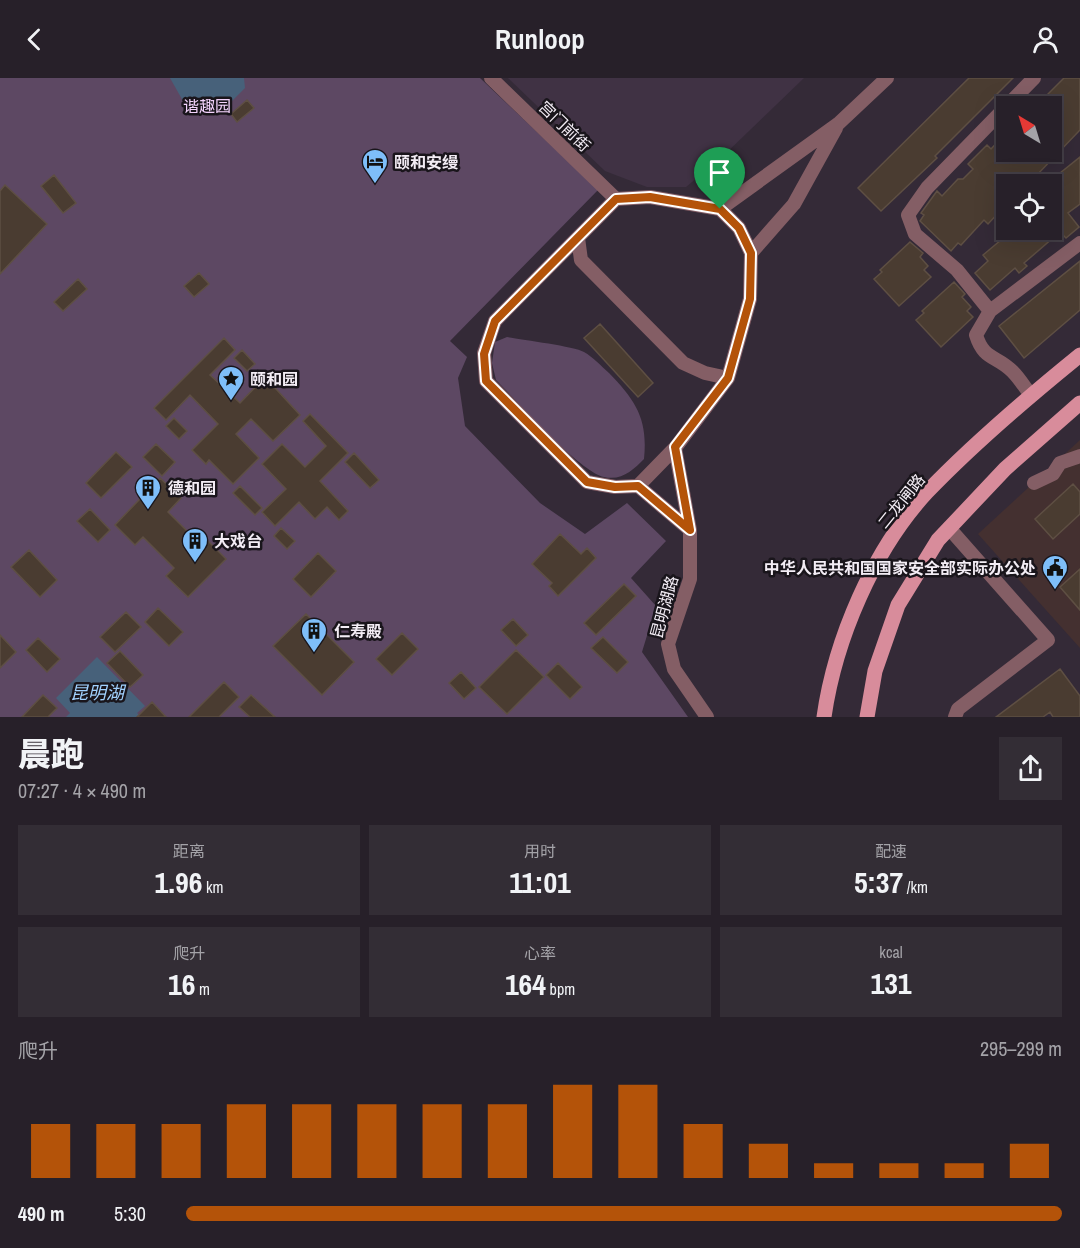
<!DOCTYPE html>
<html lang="zh">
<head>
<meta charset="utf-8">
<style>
  :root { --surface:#272029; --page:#332d35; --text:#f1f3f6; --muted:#a4a3a8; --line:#433e46; --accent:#b45309 }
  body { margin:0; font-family:"Archivo Narrow","Noto Sans SC",sans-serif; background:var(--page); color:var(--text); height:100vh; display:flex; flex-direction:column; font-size:22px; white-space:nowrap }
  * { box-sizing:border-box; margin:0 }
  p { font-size:20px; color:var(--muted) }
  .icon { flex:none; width:33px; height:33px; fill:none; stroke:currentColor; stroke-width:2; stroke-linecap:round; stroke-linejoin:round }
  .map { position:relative; height:639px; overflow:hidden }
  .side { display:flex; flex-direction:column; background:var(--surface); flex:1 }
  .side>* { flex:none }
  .needle { width:39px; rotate:322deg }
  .controls { position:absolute; left:996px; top:18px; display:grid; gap:12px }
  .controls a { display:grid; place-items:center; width:66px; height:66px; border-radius:0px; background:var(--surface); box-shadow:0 6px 24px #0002,0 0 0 2px var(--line); font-size:30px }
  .pin { position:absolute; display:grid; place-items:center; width:51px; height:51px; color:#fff; margin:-62px -26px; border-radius:50% 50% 50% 0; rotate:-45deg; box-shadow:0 0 6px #0007 }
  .pin .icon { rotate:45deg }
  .round { display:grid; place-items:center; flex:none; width:63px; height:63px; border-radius:0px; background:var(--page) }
  .summary { display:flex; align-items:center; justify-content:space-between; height:102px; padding:0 18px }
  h1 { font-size:33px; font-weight:800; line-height:45px }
  .figures { display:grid; grid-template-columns:repeat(3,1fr); gap:9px; height:102px; padding:6px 18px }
  .figures div { display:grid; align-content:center; border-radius:0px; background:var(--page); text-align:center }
  .figures b { font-size:30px; font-weight:800 }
  .figures small { font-size:16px; font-weight:400 }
  .figures p { font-size:16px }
  .chart { height:168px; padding:12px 18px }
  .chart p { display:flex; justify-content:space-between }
  .chart svg { width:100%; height:108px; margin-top:6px; stroke:var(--accent); stroke-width:6 }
  ul { padding:0 18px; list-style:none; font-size:20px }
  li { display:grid; grid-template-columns:96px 72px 1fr; align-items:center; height:45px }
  li i { height:15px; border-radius:8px; background:var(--accent) }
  header { display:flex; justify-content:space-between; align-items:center; height:78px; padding:0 18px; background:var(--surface); font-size:27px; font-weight:800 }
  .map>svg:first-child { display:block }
  .commercial { fill:#443030 }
  .built { fill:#403244 }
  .green { fill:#5d4863 }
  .water { fill:#47617a }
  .building { fill:#4a3c31; stroke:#5e4f43; stroke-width:1.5 }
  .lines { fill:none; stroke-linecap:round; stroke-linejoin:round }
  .minor { stroke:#845e65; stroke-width:14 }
  .major { stroke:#d88c9b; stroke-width:15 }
  .route-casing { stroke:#fff; stroke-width:12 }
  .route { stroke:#b45309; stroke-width:8 }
  .labels { text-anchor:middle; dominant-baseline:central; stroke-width:5; stroke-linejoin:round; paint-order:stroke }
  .park-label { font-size:16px; fill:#f3d3fc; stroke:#19151b }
  .street-label { font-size:16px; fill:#f3edf5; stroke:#19151b }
  .poi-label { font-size:16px; font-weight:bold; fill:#f3edf5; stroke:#19151b; text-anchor:start }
  .water-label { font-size:18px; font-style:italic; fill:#a1d1fe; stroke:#19151b }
</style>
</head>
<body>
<header><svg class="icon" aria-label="back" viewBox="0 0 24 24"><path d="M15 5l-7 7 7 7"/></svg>Runloop<svg class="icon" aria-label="person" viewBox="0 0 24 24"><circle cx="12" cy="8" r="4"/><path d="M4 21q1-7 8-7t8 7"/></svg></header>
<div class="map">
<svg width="1080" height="639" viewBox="0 0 1080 639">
  <rect width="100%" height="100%" fill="#342a37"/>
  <path class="commercial" d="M1080 362V570L978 456Z"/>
  <path class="built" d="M508 0H804L721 80 686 109H647L605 93Z"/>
  <path class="green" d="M0 0H480L598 112 450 263 467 279 458 300 465 348 540 425 585 456 627 425 666 463 631 500 656 528 642 574 688 639H0Z
    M507 259C522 262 574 268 584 274 593 279 601 288 609 295 636 323 648 341 644 381 633 392 622 403 604 399 579 393 517 323 496 302L492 285 495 264Z"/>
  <path class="water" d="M170 0H244L245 10 221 34 211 24 198 34 191 26 187 30Z
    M97 579 145 628 137 635 141 639H66L70 635 56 620Z"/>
  <path class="building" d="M969 0H1013L935 78 937 80 881 133 858 110Z
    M1064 0H1080V52L1036 98 1034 96 1024 106H1006V120L998 129 1001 132 988 146 984 142 961 167 958 165 951 173 920 143 924 137 921 135 937 113 942 118 958 101H963L973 91 968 86 987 67 991 71 1006 55V74H1052V28H1036Z
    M247 22 254 30 237 44 231 36Z
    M1080 79V126L1068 135 1079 149 1066 160 1060 154 1024 185 1027 188 1019 195 1015 190 990 212 975 195 988 183 983 177 1013 152H1052V119L1058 113 1050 103Z
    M54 97 76 125 63 135 41 108Z
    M5 107 47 146 0 196V113Z
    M910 164 923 175 920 179 928 188 924 192 931 199 899 228 874 201 882 194 880 192Z
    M1080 183V232L1024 280 999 248Z
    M199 195 209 206 194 219 184 208Z
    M78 201 87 211 63 233 54 224Z
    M954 204 965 216 962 219 971 229 967 233 973 239 941 269 916 242 924 235 922 233Z
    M600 246 653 305 638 319 584 260Z
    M224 260 235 272 210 297 240 325 265 299 300 337 273 363 251 341 236 356 259 380 233 406 209 382 206 386 192 372 218 346 190 317 166 342 154 330Z
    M242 272 255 286 247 293 234 280Z
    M310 336 348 375 320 403 348 433 339 442 327 429 315 441 299 424 275 448 262 434 286 411 262 386 282 366 305 389 326 368 303 343Z
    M174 340 187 353 179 361 166 348Z
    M156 366 175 384 162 398 143 379Z
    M116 374 132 389 101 420 86 405Z
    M354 375 379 402 370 410 345 384Z
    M160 400 181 420 168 434 199 465 204 459 226 481 188 519 166 498 174 490 143 459 135 467 115 447Z
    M1073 406 1080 414V436L1053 461 1035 441Z
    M240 408 262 430 255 437 233 415Z
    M90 431 110 452 98 464 77 443Z
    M281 450 295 463 287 471 274 458Z
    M560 456 581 476 587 470 596 480 558 518 549 508 552 505 532 486Z
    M29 472 57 502 40 519 11 489Z
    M318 475 336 493 311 519 293 501Z
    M1080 491V532L1060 509Z
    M624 506 636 518 596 557 584 545Z
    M158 530 183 554 169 568 145 544Z
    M126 534 141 549 115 574 100 559Z
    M306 536 354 584 322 617 273 568Z
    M513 541 528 557 516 568 501 552Z
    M402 555 418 571 392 597 376 581Z
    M0 557 16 574 0 590Z
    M603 559 628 584 617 595 591 570Z
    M38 560 60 581 47 594 26 572Z
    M516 572 544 599 507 636 479 609Z
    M120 573 143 597 130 609 107 585Z
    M558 585 582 609 570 621 546 597Z
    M1060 591 1080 618V639H1053L1050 634 1043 639H996Z
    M461 594 476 610 464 621 449 605Z
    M224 604 239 619 219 639H189Z
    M43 617 57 630 48 639H22Z
    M251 617 275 639H250L239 629Z
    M152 624 166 639H137Z"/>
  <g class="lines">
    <path class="minor" d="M491 0 616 121
      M650 119 720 131 739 150 751 175 750 221 728 300 675 370 638 408 615 409 587 404 486 303 484 275 495 243 616 121Z
      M720 131 838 46 887 0
      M578 160 581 182 683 285 705 295 728 300
      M751 175 794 126 836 50
      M990 233 957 192 915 156 908 137 927 110 1034 0
      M1031 317C1025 310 1020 301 1013 294 997 277 984 283 976 257L990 233 1080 165
      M675 370 690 452V501L668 566 674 591 707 639
      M1034 405 1053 396 1060 385 1080 378
      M638 408 690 452
      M949 450 1048 562 958 631 955 639"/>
    <path class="major" d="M824 639C835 562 873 472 927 414 974 365 1027 320 1080 277
      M867 639 875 593 898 527 938 462 1005 391 1080 325"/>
  </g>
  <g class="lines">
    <defs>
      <path id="route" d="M650 119 720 131 739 150 751 175 750 221 728 300 675 369 690 452 638 408 615 409 587 404 486 303 484 276 495 243 616 121Z"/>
    </defs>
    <use href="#route" class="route-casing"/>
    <use href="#route" class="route"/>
  </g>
  <defs>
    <symbol id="hotel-pin" viewBox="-11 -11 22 30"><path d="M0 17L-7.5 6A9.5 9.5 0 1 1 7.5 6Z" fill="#7ebef9" stroke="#19151b"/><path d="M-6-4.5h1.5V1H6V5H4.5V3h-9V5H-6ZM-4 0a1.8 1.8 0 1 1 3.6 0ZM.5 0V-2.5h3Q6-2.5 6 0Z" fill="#111"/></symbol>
    <symbol id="sight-pin" viewBox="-11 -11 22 30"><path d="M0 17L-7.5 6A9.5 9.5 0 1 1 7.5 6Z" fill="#7ebef9" stroke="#19151b"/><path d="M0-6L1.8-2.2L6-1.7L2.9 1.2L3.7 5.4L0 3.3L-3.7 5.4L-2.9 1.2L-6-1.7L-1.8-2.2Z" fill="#111"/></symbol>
    <symbol id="building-pin" viewBox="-11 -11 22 30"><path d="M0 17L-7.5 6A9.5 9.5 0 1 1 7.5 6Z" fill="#7ebef9" stroke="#19151b"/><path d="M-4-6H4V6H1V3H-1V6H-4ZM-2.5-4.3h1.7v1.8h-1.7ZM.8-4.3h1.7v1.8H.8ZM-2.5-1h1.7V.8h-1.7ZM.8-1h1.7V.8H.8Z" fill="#111"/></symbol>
    <symbol id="civic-pin" viewBox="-11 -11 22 30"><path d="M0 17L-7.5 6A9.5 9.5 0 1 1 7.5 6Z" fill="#7ebef9" stroke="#19151b"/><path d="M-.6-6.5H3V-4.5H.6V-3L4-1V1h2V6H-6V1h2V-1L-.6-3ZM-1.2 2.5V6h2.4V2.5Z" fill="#111"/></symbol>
  </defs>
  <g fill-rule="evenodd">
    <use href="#hotel-pin" x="360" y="69" width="30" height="40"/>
    <use href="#sight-pin" x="216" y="286" width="30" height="40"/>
    <use href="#building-pin" x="133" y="395" width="30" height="40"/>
    <use href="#building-pin" x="180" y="448" width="30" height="40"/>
    <use href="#civic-pin" x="1040" y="475" width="30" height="40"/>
    <use href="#building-pin" x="299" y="538" width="30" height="40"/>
  </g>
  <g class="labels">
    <g class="park-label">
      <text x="207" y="28">谐趣园</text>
    </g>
    <g class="street-label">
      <text transform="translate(565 48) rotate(44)">宫门前街</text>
      <text transform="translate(901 423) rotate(-51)">二龙闸路</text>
      <text transform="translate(664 529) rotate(-75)">昆明湖路</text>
    </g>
    <g class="poi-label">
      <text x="394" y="84">颐和安缦</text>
      <text x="250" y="301">颐和园</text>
      <text x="168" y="410">德和园</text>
      <text x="214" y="463">大戏台</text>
      <text x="1036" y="490" text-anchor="end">中华人民共和国国家安全部实际办公处</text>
      <text x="334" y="553">仁寿殿</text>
    </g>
    <g class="water-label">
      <text x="97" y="614">昆明湖</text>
    </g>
  </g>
</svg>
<div class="controls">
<a><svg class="needle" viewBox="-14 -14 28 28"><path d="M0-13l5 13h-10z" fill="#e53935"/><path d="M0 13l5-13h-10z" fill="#a4a3a8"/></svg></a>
<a><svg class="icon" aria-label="locate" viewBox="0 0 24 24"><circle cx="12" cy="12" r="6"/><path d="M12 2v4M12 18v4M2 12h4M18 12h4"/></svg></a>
</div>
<div class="pin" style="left:720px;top:131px;background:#1e9e55"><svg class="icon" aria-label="arrive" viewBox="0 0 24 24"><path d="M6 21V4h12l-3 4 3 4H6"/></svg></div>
</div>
<section class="side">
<div class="summary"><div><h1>晨跑</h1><p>07:27 · 4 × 490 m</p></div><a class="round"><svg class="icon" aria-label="share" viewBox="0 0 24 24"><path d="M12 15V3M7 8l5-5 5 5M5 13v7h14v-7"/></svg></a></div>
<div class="figures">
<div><p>距离</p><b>1.96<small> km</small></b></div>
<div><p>用时</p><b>11:01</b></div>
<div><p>配速</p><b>5:37<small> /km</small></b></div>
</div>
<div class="figures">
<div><p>爬升</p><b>16<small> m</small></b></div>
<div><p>心率</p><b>164<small> bpm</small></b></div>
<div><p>kcal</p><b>131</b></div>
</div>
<div class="chart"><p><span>爬升</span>295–299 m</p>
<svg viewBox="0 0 160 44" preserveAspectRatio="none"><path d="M5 44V22M15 44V22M25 44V22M35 44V14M45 44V14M55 44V14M65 44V14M75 44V14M85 44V6M95 44V6M105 44V22M115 44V30M125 44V38M135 44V38M145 44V38M155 44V30"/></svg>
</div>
<ul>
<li><b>490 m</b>5:30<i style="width:100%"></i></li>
</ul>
</section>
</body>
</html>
